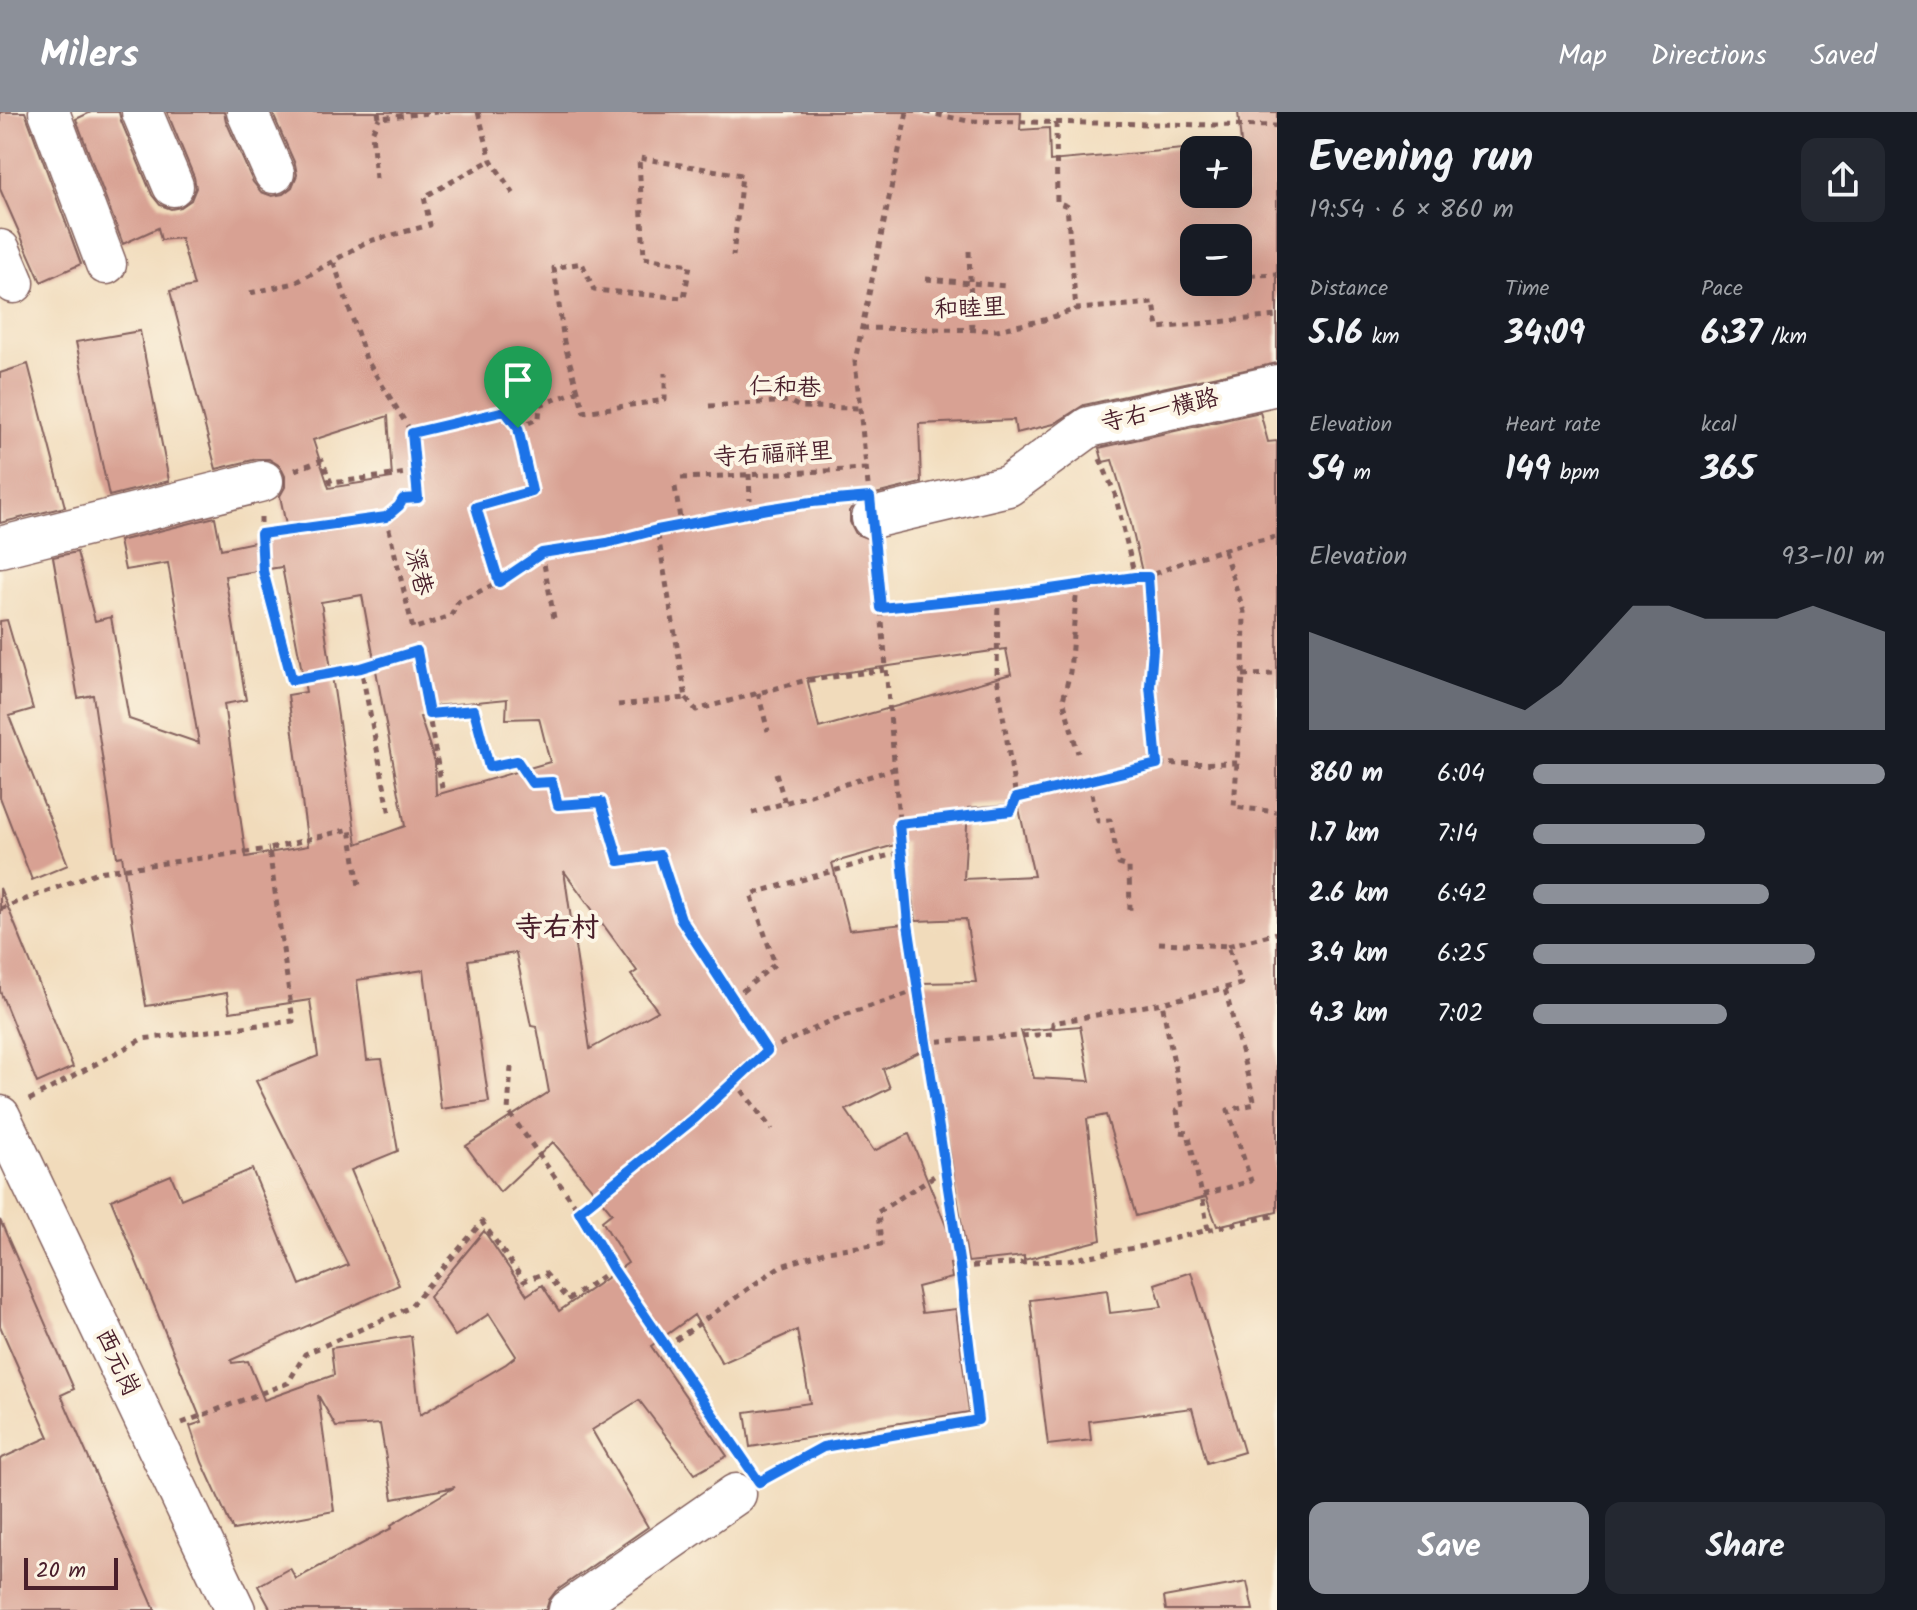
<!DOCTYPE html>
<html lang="en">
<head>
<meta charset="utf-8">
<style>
  :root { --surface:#171b24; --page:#242831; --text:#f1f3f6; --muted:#9ea1a6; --accent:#8c9099 }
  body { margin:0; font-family:Kalam,"LXGW WenKai TC",sans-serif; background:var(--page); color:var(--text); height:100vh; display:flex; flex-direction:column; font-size:30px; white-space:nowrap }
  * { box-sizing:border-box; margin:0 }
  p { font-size:26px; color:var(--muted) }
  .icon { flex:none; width:44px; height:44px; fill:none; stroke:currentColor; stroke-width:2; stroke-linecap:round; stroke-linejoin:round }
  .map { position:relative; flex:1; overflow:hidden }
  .drawer { display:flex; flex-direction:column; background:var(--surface); width:640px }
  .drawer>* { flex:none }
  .buttons { position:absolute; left:1180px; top:24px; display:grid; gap:16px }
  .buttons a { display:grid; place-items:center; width:72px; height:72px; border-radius:16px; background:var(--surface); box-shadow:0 8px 32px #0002; font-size:40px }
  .scale { position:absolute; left:24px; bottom:20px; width:94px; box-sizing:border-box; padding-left:8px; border:4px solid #4a1f2b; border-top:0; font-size:22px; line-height:28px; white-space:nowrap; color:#4a1f2b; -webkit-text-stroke:6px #fcf5e5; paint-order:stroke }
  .pin { position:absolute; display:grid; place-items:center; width:68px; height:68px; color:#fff; margin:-82px -34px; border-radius:50% 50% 50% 0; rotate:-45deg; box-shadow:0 0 8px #0007 }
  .pin .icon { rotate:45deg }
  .round { display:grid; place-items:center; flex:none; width:84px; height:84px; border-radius:16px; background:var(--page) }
  .summary { display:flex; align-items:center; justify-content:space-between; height:136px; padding:0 32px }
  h1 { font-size:44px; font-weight:700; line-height:60px }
  .metrics { display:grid; grid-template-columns:repeat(3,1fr); gap:12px; height:136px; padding:8px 32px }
  .metrics div { display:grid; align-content:center }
  .metrics b { font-size:34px; font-weight:700 }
  .metrics small { font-size:22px; font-weight:400 }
  .metrics p { font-size:22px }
  .chart { height:224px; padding:16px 32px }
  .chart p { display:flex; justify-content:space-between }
  .chart svg { width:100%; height:144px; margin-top:8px; fill:var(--accent); opacity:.7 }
  .button { display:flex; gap:16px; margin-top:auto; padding:16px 32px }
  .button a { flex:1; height:92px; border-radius:16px; background:var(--accent); color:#fff; font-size:32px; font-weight:700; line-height:92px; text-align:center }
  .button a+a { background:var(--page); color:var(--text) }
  ul { padding:0 32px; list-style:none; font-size:26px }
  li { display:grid; grid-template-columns:128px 96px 1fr; align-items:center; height:60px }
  li i { height:20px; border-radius:10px; background:var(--accent) }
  header { display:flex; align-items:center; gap:48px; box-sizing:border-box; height:112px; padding:0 40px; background:var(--accent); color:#fff }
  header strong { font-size:38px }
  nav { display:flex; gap:44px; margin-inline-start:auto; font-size:28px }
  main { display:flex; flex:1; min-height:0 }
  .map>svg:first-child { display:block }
  .building { fill:#d8a193; fill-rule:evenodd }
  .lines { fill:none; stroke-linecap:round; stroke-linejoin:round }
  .minor-casing { stroke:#84615d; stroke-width:43 }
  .path { stroke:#84615d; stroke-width:5; stroke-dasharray:6 6; stroke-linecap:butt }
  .minor { stroke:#fff; stroke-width:40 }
  .route-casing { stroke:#fff; stroke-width:16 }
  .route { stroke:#1a73e8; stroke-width:10 }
  .labels { text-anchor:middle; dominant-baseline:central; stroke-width:8; stroke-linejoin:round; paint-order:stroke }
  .street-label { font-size:24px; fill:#4a1f2b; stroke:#fcf5e5 }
  .quarter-label { font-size:28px; font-weight:bold; fill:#4a1f2b; stroke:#fcf5e5 }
</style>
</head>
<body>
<header>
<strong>Milers</strong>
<nav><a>Map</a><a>Directions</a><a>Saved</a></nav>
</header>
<main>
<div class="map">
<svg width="1277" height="1498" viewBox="0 0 1277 1498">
  <rect width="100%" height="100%" fill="#fcf5e5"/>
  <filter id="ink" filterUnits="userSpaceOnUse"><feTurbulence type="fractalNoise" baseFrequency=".0125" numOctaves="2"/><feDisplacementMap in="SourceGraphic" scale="16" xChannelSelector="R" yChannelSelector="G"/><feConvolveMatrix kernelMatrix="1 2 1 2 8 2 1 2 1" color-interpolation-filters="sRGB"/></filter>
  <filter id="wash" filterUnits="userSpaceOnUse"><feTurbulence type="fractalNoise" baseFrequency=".006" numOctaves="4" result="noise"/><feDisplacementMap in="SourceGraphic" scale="32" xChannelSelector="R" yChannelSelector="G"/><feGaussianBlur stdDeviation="1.8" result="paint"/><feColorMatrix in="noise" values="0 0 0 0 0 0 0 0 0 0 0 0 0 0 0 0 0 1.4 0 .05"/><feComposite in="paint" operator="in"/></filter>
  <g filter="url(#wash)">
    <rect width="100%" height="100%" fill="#f1dbbb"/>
    <g id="blocks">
      <path class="building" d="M0 0H25L81 152 41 170 0 77Z
        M91 0H119L121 9 152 83 160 93 171 97 181 95 191 88 196 76 194 65 167 0H224L226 9 253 70 261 80 272 84 283 82 292 75 297 63 295 52 272 0H1021L1020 18 1049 16 1050 49 1194 36V82H1246L1238 0H1277V251L1084 293 1054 312 1016 321 1014 308 919 312 921 371 867 384 857 389 850 399V410L856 422 872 428 877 500 990 490 1144 469 1129 403 1112 348 1103 350 1099 336 1260 300 1268 330 1277 329V1100L1217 1114 1206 1085 1136 1104 1106 1003 1087 1007 1101 1128 1024 1148V1144L968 1150 932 934 883 957 890 976 846 998 874 1039 909 1022 961 1151 950 1152 952 1166 917 1175 922 1201 956 1197 969 1300 750 1335 745 1300 810 1291 797 1218 722 1251 694 1203 651 1234 727 1344 695 1362 639 1288 592 1318 648 1415 556 1479 549 1488 546 1498H271L258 1474 290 1456 296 1467 392 1416 391 1413 455 1375 393 1387 380 1312 336 1315 318 1283 334 1399 233 1418 202 1350 190 1314 202 1310 111 1088 171 1063 181 1087 252 1057 300 1173 348 1153 256 969 318 944 310 888 230 900 227 881 146 894 122 744 117 745 93 583 78 586 53 445 77 440 95 509 111 505 129 607 199 631 168 451 125 458 119 429 215 405 221 437 288 423 280 384 285 375V364L280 354 269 347H257L216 357 170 179 194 174 181 126 161 128 158 116 123 132 76 7ZM1194 126H1238V170H1194ZM388 304 392 366 329 376 313 328ZM282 455 306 580 288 583 308 734 246 745 224 592 246 588 225 464ZM362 483 405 714 357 732 321 490ZM1006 537 1011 562 819 616 807 566ZM507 587 506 607 539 606 550 650 436 683 435 650 420 605 426 604 425 595ZM1018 692 1034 764 964 767 968 696ZM905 730 916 809 966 807 976 870 919 871 904 812 849 818 832 751ZM564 759 637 859 631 863 658 899 590 937ZM516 841 531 914 537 915 549 980 466 1034 500 1080 553 1030 612 1101 602 1109 628 1151 559 1199 542 1173 527 1183 484 1119 429 1185 455 1224 489 1202 516 1244 506 1252 420 1303 411 1224 331 1236 334 1263 264 1288 248 1249 232 1251 231 1248 399 1173 351 1058 398 1039 382 947 367 948 357 868 424 858 441 997 489 990 468 848ZM1080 914 1090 969 1034 966 1021 919Z
        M140 219 169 369 109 384 76 230Z
        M28 252 65 395 0 411V261Z
        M7 508 33 597 9 604 68 753 32 768 0 685V509Z
        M0 776 73 955 37 971 0 879Z
        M0 1108 74 1277 61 1283 155 1498H0V1347L49 1325 0 1214Z
        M1191 1160 1244 1340 1207 1351 1192 1296 1089 1309 1091 1328 1048 1333 1030 1188 1107 1178 1110 1201 1162 1195 1155 1172Z
        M1247 1470 1253 1498H1166L1164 1485Z"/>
    </g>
  </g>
  <g filter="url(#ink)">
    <use href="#blocks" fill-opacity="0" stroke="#84615d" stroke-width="2"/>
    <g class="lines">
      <defs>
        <path id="minor" d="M49 0 106 152
          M142 0 173 74
          M247 0 274 61
          M0 138 14 171
          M872 406 1008 374 1089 315 1277 273
          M0 435 263 369
          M0 1004 235 1498
          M569 1498 736 1382"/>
      </defs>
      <use href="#minor" class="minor-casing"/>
      <path class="path" d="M378 0 379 6 438 0
        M478 0 491 48 515 84
        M925 0 968 9 1277 14
        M1056 11 1057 90 1067 94 1076 197 1154 191 1158 216 1277 204
        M376 67 372 21 379 6
        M969 139 972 218
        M1238 164 1277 162
        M926 167 1006 174
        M250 181 295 171 366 130 430 113 424 85 491 48
        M862 216 997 218 1044 208 1076 197
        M578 279 564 230 554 156 582 151 594 178 684 186 690 153 644 146 639 46 742 63 733 144
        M709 294 789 289 800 295 860 296
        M518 316 539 306 540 293 578 279 584 300 665 288V261
        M412 321 505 299 518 316 532 379 476 395 499 470
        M1100 347 1115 382 1135 465
        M295 358 322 348 331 371 415 360
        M749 362 750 388
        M681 366 867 357
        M868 373 855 249 907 0
        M675 375 681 413
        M261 405V422L386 405 399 394 403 387 418 386 412 321 366 247 334 151
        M386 405 413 517 451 504 458 490 509 465 542 441 607 431 657 418 767 397 844 387
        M261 422 263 459 292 568 361 556 390 703
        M1224 439 1244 500 1243 563 1234 695 1277 700
        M542 441 554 506
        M1148 465 1153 537 1150 574 1157 652
        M1077 473 1070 560 1063 588 1078 641
        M998 484 997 565 1016 686
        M881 496 1008 483 1135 465C1153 465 1167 456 1184 450 1214 440 1246 430 1277 425
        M361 556 417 539 443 681
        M1243 563 1277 562
        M758 581 768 619
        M686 586 696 598 803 569 885 558
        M618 593 686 586 657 418
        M429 602 474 598 489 655 517 649 532 671 552 670 558 693 601 690 619 749 660 743 681 807 767 939 841 904 918 878
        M776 661 785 691
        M1089 668 1157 652 1238 651
        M752 701 894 657
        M899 712 1011 699 1016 686 1089 668 1098 709 1110 708 1119 752 1129 755 1130 799
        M0 797 98 760 269 737
        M1159 831 1228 834 1241 872 1162 891
        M1228 834 1277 821
        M733 887 775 852 751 782 901 740
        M926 930 1052 922 1053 911 1162 891 1183 995 1177 998 1180 1020 1188 1021 1202 1083
        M511 955 508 999 579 1099
        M735 969 772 1018
        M29 988 142 927 293 909 269 737 350 717 359 774
        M1208 1118 1277 1103
        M960 1155 1068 1148 1139 1135 1208 1118 1202 1083 1251 1069 1228 998 1255 992 1225 877
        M613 1157 579 1099 695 1006 767 939
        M666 1235 779 1155 827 1139 881 1132 878 1100 945 1057
        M182 1311 288 1271 305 1242 409 1196 482 1110 524 1169 545 1161 568 1188 613 1157 745 1349
        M766 1366 823 1335 978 1308 960 1155 908 812 876 439"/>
      <use href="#minor" class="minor"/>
    </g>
  </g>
  <g class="lines" filter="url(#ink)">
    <defs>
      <path id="route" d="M505 299 518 316 532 379 476 395 499 470 542 441 607 431 657 418 767 397 812 390 870 385 881 496 1008 483 1135 465H1148L1153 537 1150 574 1157 652 1016 686 1011 699 899 712 908 812 960 1155 978 1308 823 1335 759 1370 613 1157 579 1099 695 1006 767 939 681 807 660 743 619 749 601 690 558 693 552 670 532 671 517 649 489 655 474 598 429 602 417 539 361 556 292 568 263 459 261 422 386 405 399 394 403 387 418 386 412 321Z"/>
    </defs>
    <use href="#route" class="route-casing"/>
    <use href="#route" class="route"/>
  </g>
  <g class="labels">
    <g class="street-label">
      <text transform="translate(970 197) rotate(-2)">和睦里</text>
      <text transform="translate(785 276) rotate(2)">仁和巷</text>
      <text transform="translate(1160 299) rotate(-13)">寺右一横路</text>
      <text transform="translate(773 343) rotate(-3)">寺右福祥里</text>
      <text transform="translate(418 460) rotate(76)">深巷</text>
      <text transform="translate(117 1251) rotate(65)">西元岗</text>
    </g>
    <g class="quarter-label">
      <text x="557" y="816">寺右村</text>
    </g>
  </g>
</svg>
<div class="buttons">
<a>+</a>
<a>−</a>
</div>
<div class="scale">20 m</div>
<div class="pin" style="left:518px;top:316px;background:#1e9e55"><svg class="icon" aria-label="arrive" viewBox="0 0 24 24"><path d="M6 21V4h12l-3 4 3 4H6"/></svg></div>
</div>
<section class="drawer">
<div class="summary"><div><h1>Evening run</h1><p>19:54 · 6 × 860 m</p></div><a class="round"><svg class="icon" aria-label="share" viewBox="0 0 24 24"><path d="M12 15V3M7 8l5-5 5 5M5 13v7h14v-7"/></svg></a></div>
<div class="metrics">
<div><p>Distance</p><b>5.16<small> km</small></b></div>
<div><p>Time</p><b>34:09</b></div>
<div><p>Pace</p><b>6:37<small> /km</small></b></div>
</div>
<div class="metrics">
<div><p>Elevation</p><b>54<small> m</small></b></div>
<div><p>Heart rate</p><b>149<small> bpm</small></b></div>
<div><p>kcal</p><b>365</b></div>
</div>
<div class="chart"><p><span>Elevation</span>93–101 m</p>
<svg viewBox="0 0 160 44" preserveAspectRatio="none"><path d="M0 44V14L10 18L20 22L30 26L40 30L50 34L60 38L70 30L80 18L90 6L100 6L110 10L120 10L130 10L140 6L150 10L160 14V44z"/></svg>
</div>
<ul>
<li><b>860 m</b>6:04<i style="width:100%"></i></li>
<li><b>1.7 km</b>7:14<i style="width:49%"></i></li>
<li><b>2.6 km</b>6:42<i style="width:67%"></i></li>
<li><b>3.4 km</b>6:25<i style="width:80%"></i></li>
<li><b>4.3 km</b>7:02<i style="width:55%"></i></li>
</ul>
<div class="button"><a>Save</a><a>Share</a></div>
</section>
</main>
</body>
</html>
